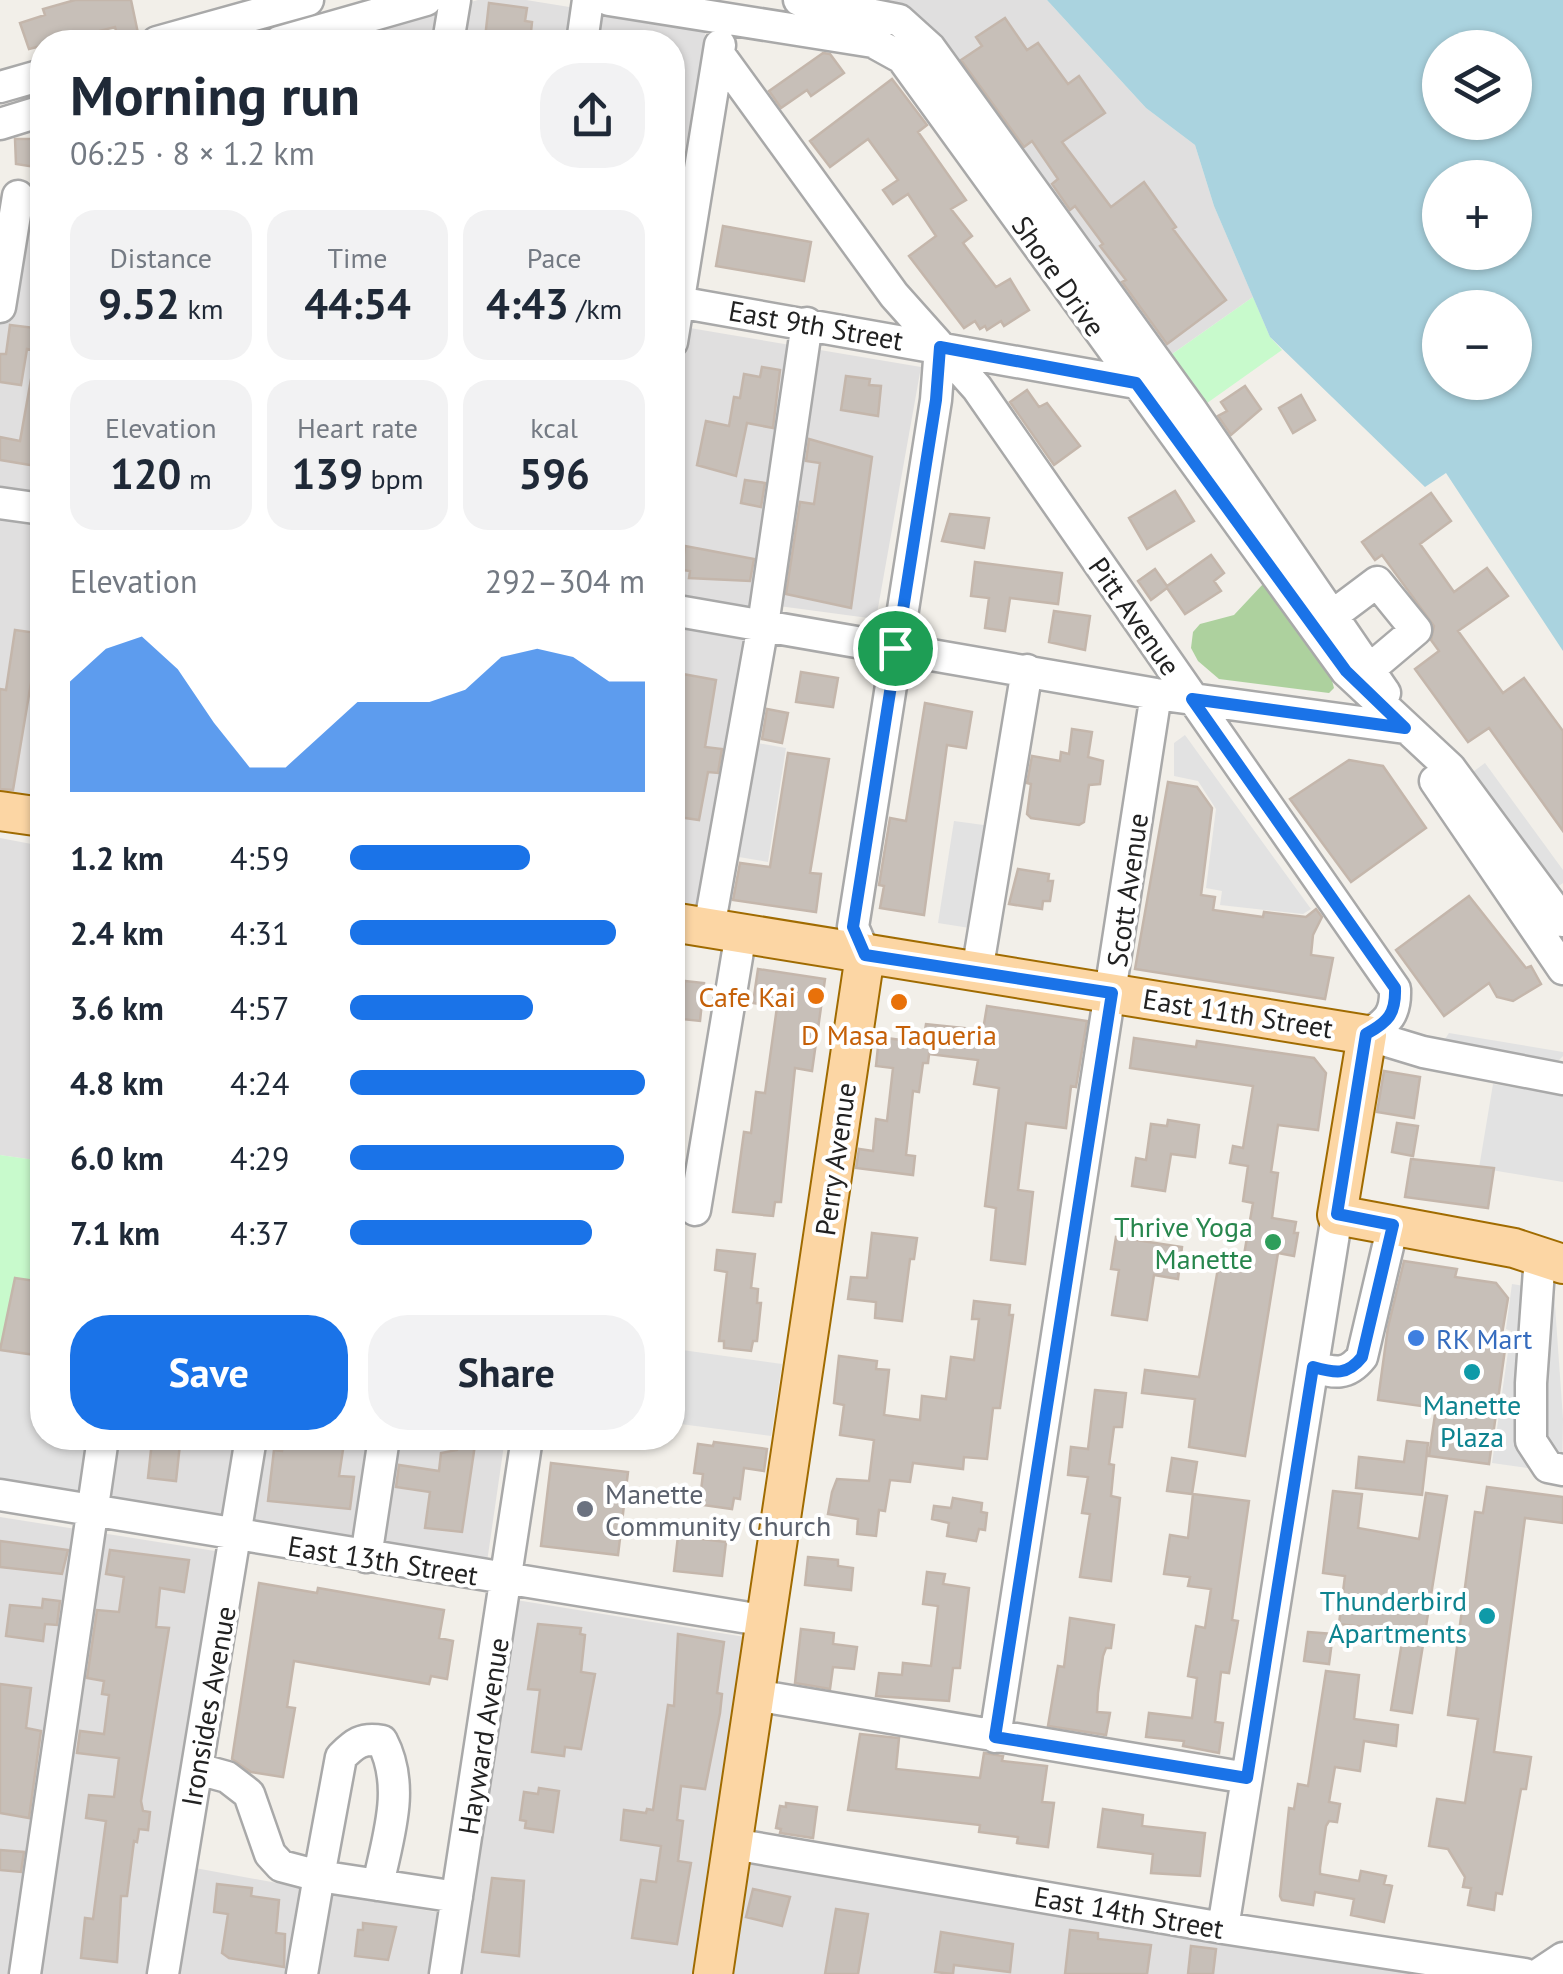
<!DOCTYPE html>
<html lang="en">
<head>
<meta charset="utf-8">
<style>
  :root { --surface:#fff; --page:#f2f2f3; --text:#1f2937; --muted:#747a83; --accent:#1a73e8 }
  body { margin:0; font-family:"PT Sans",sans-serif; background:var(--page); color:var(--text); height:100vh; display:flex; flex-direction:column; font-size:38px; white-space:nowrap }
  * { box-sizing:border-box; margin:0 }
  p { font-size:32px; color:var(--muted) }
  .icon { flex:none; width:55px; height:55px; fill:none; stroke:currentColor; stroke-width:2; stroke-linecap:round; stroke-linejoin:round }
  .map { position:relative; flex:1; overflow:hidden }
  .details { position:absolute; left:30px; top:30px; width:655px; height:1420px; display:flex; flex-direction:column; background:var(--surface); border-radius:40px; box-shadow:0 2px 8px #0004 }
  .details>* { flex:none }
  .fabs { position:absolute; left:1422px; top:30px; display:grid; gap:20px }
  .fabs a { display:grid; place-items:center; width:110px; height:110px; border-radius:50%; background:var(--surface); box-shadow:0 2px 8px #0004; font-size:50px }
  .pin { position:absolute; display:grid; place-items:center; width:85px; height:85px; color:#fff; margin:-42px; border:5px solid #fff; border-radius:50%; box-shadow:0 2px 10px #0007 }
  .round { display:grid; place-items:center; flex:none; width:105px; height:105px; border-radius:40px; background:var(--page) }
  .summary { display:flex; align-items:center; justify-content:space-between; height:170px; padding:0 40px }
  h1 { font-size:55px; font-weight:700; line-height:75px }
  .figures { display:grid; grid-template-columns:repeat(3,1fr); gap:15px; height:170px; padding:10px 40px }
  .figures div { display:grid; align-content:center; border-radius:25px; background:var(--page); text-align:center }
  .figures b { font-size:42px; font-weight:700 }
  .figures small { font-size:28px; font-weight:400 }
  .figures p { font-size:28px }
  .chart { height:280px; padding:20px 40px }
  .chart p { display:flex; justify-content:space-between }
  .chart svg { width:100%; height:180px; margin-top:10px; fill:var(--accent); opacity:.7 }
  .cta { display:flex; gap:20px; margin-top:auto; padding:20px 40px }
  .cta a { flex:1; height:115px; border-radius:40px; background:var(--accent); color:#fff; font-size:40px; font-weight:700; line-height:115px; text-align:center }
  .cta a+a { background:var(--page); color:var(--text) }
  ul { padding:0 40px; list-style:none; font-size:32px }
  li { display:grid; grid-template-columns:160px 120px 1fr; align-items:center; height:75px }
  li i { height:25px; border-radius:12px; background:var(--accent) }
  .map>svg:first-child { display:block }
  .residential { fill:#e0dfdf }
  .forest { fill:#add19e }
  .park { fill:#c8facc }
  .parking { fill:#e2e2e2 }
  .water { fill:#aad3df; fill-rule:evenodd }
  .building { fill:#c7bfb8; stroke:#c4b6ab; stroke-width:2.5 }
  .lines { fill:none; stroke-linecap:round; stroke-linejoin:round }
  .minor-casing { stroke:#a9a9a9; stroke-width:35 }
  .major-casing { stroke:#a06b00; stroke-width:42 }
  .minor { stroke:#fff; stroke-width:30 }
  .major { stroke:#fcd6a4; stroke-width:38 }
  .route-casing { stroke:#fff; stroke-width:20 }
  .route { stroke:#1a73e8; stroke-width:12 }
  .food-dot { fill:#e8710a; stroke:#fff; stroke-width:4 }
  .leisure-dot { fill:#2e9e5b; stroke:#fff; stroke-width:4 }
  .shop-dot { fill:#3f7fe0; stroke:#fff; stroke-width:4 }
  .culture-dot { fill:#0f9aa8; stroke:#fff; stroke-width:4 }
  .worship-dot { fill:#6b7280; stroke:#fff; stroke-width:4 }
  .labels { text-anchor:middle; dominant-baseline:central; stroke-width:8; stroke-linejoin:round; paint-order:stroke }
  .street-label { font-size:28px; fill:#222; stroke:#fff }
  .food-label { font-size:28px; fill:#c56008; stroke:#fff; text-anchor:end }
  .leisure-label { font-size:28px; fill:#27864d; stroke:#fff; text-anchor:end }
  .shop-label { font-size:28px; fill:#366cbe; stroke:#fff; text-anchor:start }
  .culture-label { font-size:28px; fill:#0d838f; stroke:#fff }
  .worship-label { font-size:28px; fill:#5b616d; stroke:#fff; text-anchor:start }
</style>
</head>
<body>
<div class="map">
<svg width="1563" height="1974" viewBox="0 0 1563 1974">
  <rect width="100%" height="100%" fill="#f2efe9"/>
  <path class="residential" d="M478 0H526L706 29 673 220 672 42H328Z
    M801 0H1047L1146 108 1195 145 1214 206 1253 297 1165 359 920 22Z
    M0 214 42 221V805L0 799Z
    M672 325 921 367 876 619 756 603 704 908 673 902Z
    M0 838 42 846V1161L0 1155Z
    M114 1438H505L487 1562 104 1498Z
    M0 1517 215 1551 168 1863 468 1918 516 1600 745 1637 693 1974H0Z
    M745 1862 1443 1974H729Z"/>
  <path class="forest" d="M1263 584 1277 592 1330 673 1334 688 1329 693 1219 679 1198 661 1191 648 1193 632 1200 624 1234 615Z"/>
  <path class="park" d="M1253 297 1270 337 1282 350 1193 413 1158 364Z
    M0 1155 42 1161V1438L0 1495Z"/>
  <path class="parking" d="M1185 735 1311 909 1303 914 1220 905 1222 891 1206 888 1216 809 1198 781 1174 776V743Z
    M746 741 786 748 768 862 727 855Z
    M1485 763 1563 870V883L1550 892 1466 777Z
    M954 821 991 826 976 929 938 923Z
    M1449 1033 1563 1052V1056L1556 1063 1441 1045Z
    M1493 1084 1563 1095V1182L1479 1168Z
    M1512 1284 1554 1291 1563 1419 1562 1473 1492 1463 1511 1331 1506 1329Z
    M675 1349 782 1364 771 1436 673 1423Z
    M0 1350 42 1356V1438H103L92 1510 0 1495Z"/>
  <path class="water" d="M1047 0H1563V651L1446 473 1425 487 1270 337 1214 206 1195 145 1146 108ZM1440 48H1515V122H1440ZM1440 178H1515V252H1440ZM1440 308H1515V382H1440Z"/>
  <path class="building" d="M75 0H131L139 38 119 42 115 27 29 49 20 23 45 15 43 9Z
    M489 3 527 8 525 21 532 22 530 42 485 38Z
    M1005 18 1027 50 1038 43 1068 84 1079 76 1105 113 1062 142 1111 207 1144 182 1176 227 1173 229 1226 300 1167 344 1122 282 1126 280 1100 246 1103 244 1075 206 1070 210 1052 184 1058 179 1032 141 1024 147 961 60 982 46 976 37Z
    M823 53 830 54 844 73 811 96 807 90 781 108 769 91Z
    M892 79 927 125 918 132 966 200 951 209 972 236 963 243 996 287 1010 279 1029 310 1004 326 1001 321 987 330 985 326 980 329 975 321 964 328 909 256 936 236 908 194 893 204 883 190 898 180 868 139 830 167 810 141Z
    M15 139H42V168L16 164Z
    M723 226 811 242 804 281 716 266Z
    M10 325 35 328 32 350 27 349 21 385 0 382V354H6Z
    M762 367 780 370 773 428 747 423 736 476 697 465 706 421 729 426 734 397 740 398 744 374 760 377Z
    M33 368 42 369V467L0 460V437L20 441Z
    M846 376 870 379 869 385 881 386 878 416 841 410Z
    M1245 386 1261 409 1231 435 1218 416 1227 411 1221 402Z
    M1027 390 1039 407 1047 403 1080 446 1054 465 1010 402Z
    M1301 395 1315 420 1293 433 1279 408Z
    M809 439 872 457 851 608 786 594 800 502 814 504 820 463 806 461Z
    M745 480 765 483 761 507 741 503Z
    M1175 491 1194 521 1147 549 1129 518Z
    M1431 493 1451 521 1420 544 1454 592 1487 568 1508 596 1458 631 1503 693 1524 678 1563 731V831L1489 728 1468 742 1415 669 1439 651 1431 640 1434 626 1382 555 1375 560 1362 542Z
    M950 514 989 518 984 548 942 541Z
    M685 546 754 559 750 581 689 578 690 571 682 570Z
    M1211 555 1224 573 1214 581 1221 591 1185 614 1167 588 1151 600 1138 581 1155 569 1167 586Z
    M975 562 1062 573 1058 604 1010 598 1005 631 985 628 989 598 971 596Z
    M1054 611 1090 616 1085 650 1049 642Z
    M15 630 37 633 38 647 42 648V666L34 665 13 790 0 789V689L6 690Z
    M672 672 716 680 705 747 722 749 718 773 708 772 699 820 678 817 680 805 672 804Z
    M801 672 838 678 833 707 796 702Z
    M925 703 972 712 966 748 947 745 924 915 880 908 884 886 879 885 890 818 906 821Z
    M767 709 788 713 782 743 762 739Z
    M1072 729 1092 732 1088 757 1103 761 1100 784 1089 785 1084 822 1079 825 1031 818 1027 814 1031 784 1027 783 1032 756 1060 761 1061 752 1069 754Z
    M788 753 829 759 810 873 821 874 816 912 733 900 740 863 770 867Z
    M1349 760 1383 766 1426 828 1351 882 1290 799Z
    M1168 782 1197 787 1212 808 1201 895 1215 897 1213 910 1263 917 1264 912 1306 917 1316 909 1322 917 1313 935 1311 955 1333 958 1325 999 1135 969Z
    M1018 869 1049 874 1048 881H1053L1050 901H1043L1042 909 1009 904Z
    M1469 896 1526 968 1531 966 1541 984 1513 1001 1497 997 1489 983 1444 1016 1396 950Z
    M758 969 825 979 812 1071 795 1068 781 1202H775L773 1216 733 1212 744 1132 751 1133 756 1092 765 1093 777 1007 753 1003Z
    M685 981 704 983 700 1021 681 1019Z
    M987 1006 1087 1021 1076 1087 1071 1086 1066 1128 1026 1123 1018 1190 1033 1192 1025 1264 991 1260 996 1208 985 1206 999 1088 974 1084 978 1060 929 1054 928 1063H923L919 1092 913 1091 906 1155 915 1156 913 1175 856 1168 859 1149 873 1151 876 1119 887 1121 893 1068 876 1066 879 1037 923 1043 926 1024 983 1030Z
    M1134 1038 1196 1047 1197 1041 1314 1058 1326 1073 1318 1130 1278 1125 1271 1172 1278 1173 1272 1218 1296 1222 1294 1233H1298L1294 1256 1278 1253 1245 1456 1189 1447 1195 1399 1142 1393 1145 1370 1199 1377 1221 1251 1244 1255 1253 1203 1243 1201 1248 1166 1230 1163 1233 1146 1243 1148 1253 1086 1130 1068Z
    M1384 1071 1420 1077 1414 1118 1377 1112Z
    M1168 1120 1199 1125 1195 1157 1171 1154 1165 1191 1132 1186 1136 1158 1146 1160 1151 1124 1167 1126Z
    M1397 1123 1418 1126 1413 1156 1392 1152Z
    M1411 1159 1494 1168 1488 1208 1405 1197Z
    M872 1233 917 1238 914 1259H910L902 1321 875 1318 876 1302 848 1299 851 1277 867 1278Z
    M1116 1237 1182 1247 1178 1279 1154 1275 1147 1320 1112 1315 1119 1270 1111 1269Z
    M717 1250 755 1254 751 1288 758 1289 757 1303H761L757 1341H753L751 1351 724 1348V1341H719L727 1272 715 1270Z
    M1404 1261 1457 1269 1455 1277 1496 1283 1508 1298 1502 1334 1507 1335 1489 1464 1429 1456 1436 1408 1378 1400 1388 1327Z
    M15 1278 42 1282V1356L0 1350Z
    M974 1301 1010 1305 1009 1315H1013L1000 1408H993L987 1459 964 1457 963 1469 913 1463 910 1482 890 1480 885 1511 879 1510 876 1536 857 1534 858 1519 828 1514 832 1492 837 1479 869 1481 874 1440 840 1435 844 1405 834 1403 839 1356 877 1361 876 1369 889 1370 884 1415 920 1420 922 1396 946 1399 951 1357 974 1360 979 1319H972Z
    M1095 1390 1126 1393 1122 1427H1114L1109 1464 1114 1465 1111 1496 1120 1498 1111 1581 1080 1577 1090 1514 1082 1513 1088 1477 1068 1475 1071 1447 1088 1449Z
    M284 1438H323L344 1443 339 1476 354 1477 350 1509 268 1501 274 1450 282 1451Z
    M459 1438H476L462 1532 425 1528 430 1492 396 1487 399 1465 439 1471 441 1453 457 1450Z
    M152 1441 180 1444 176 1481 148 1478Z
    M1407 1441 1428 1443 1422 1495 1356 1488 1359 1457 1404 1462Z
    M714 1442 767 1449 764 1471 744 1468 740 1499 734 1498 732 1509 703 1505 704 1500 700 1499 703 1474 694 1473 698 1444 713 1446Z
    M1172 1458 1197 1462 1192 1494 1167 1491Z
    M551 1463 628 1472 618 1555 541 1546Z
    M1487 1487 1563 1497V1523L1525 1518 1494 1752 1531 1757 1526 1789H1521L1502 1894 1496 1893 1494 1910 1468 1905 1471 1888 1463 1887 1465 1877 1448 1849 1429 1846 1437 1799 1465 1803 1478 1719 1448 1715 1475 1512 1483 1513Z
    M1333 1491 1362 1494 1358 1528 1419 1539 1426 1493 1447 1496 1412 1713 1391 1710 1402 1642 1376 1638 1378 1629 1339 1624 1345 1576 1323 1573Z
    M1193 1494 1249 1501 1232 1620 1238 1621 1229 1673 1221 1672 1215 1722 1223 1723 1219 1753 1183 1746 1184 1741 1146 1737 1149 1713 1192 1718 1197 1678 1188 1676 1196 1626 1205 1628 1211 1589 1188 1586 1190 1577 1164 1574 1170 1535 1188 1538Z
    M953 1498 982 1503 981 1512 987 1513 985 1530 979 1529 976 1541 947 1536 949 1523 932 1519 934 1506 951 1508Z
    M678 1536 726 1542 722 1576 674 1571Z
    M0 1541 68 1550 62 1574 0 1567Z
    M110 1550 189 1560 184 1592 160 1588 156 1627 169 1628 141 1801 143 1811 150 1812 148 1830 139 1829 137 1842 134 1841 127 1896H121L117 1962 81 1958 85 1918 93 1919 106 1821 86 1818 89 1795 114 1797 119 1758 77 1753 80 1731 104 1734 109 1695 102 1694 104 1681 87 1678 97 1610 119 1612 124 1577 106 1574Z
    M808 1557 838 1560V1566L853 1568 851 1590 805 1585Z
    M927 1572 945 1574 943 1584 969 1588 960 1668H953L949 1701 876 1696 879 1673 902 1675 903 1663 931 1666 938 1606 923 1604Z
    M259 1583 317 1593 318 1588 444 1610 439 1638 453 1641 447 1679 431 1676 429 1684 294 1661 287 1707 295 1708 283 1777 251 1772 232 1759Z
    M43 1599 60 1601 57 1625 45 1624 43 1641 6 1636 10 1605 42 1608Z
    M1070 1618 1114 1625 1111 1648H1106L1103 1656 1098 1693 1097 1712 1110 1713 1106 1735 1048 1726 1058 1666 1064 1667Z
    M538 1624 581 1628 580 1634 585 1635 581 1672 595 1674 581 1749 565 1747 564 1756 532 1752 540 1690 528 1689Z
    M801 1629 834 1633 833 1644 857 1647 854 1669 833 1667 830 1689 795 1683Z
    M1308 1632 1333 1634 1329 1664 1304 1661Z
    M678 1634 724 1642 717 1693 722 1694 720 1713 705 1789 681 1786 677 1820 683 1821 678 1861 691 1863 677 1944 632 1938 641 1880 656 1882 661 1846 621 1840 624 1810 646 1813 647 1809 653 1810 668 1705 674 1706Z
    M1326 1671 1359 1675 1354 1719 1398 1725 1396 1746 1364 1741 1360 1771 1335 1767 1329 1802 1340 1804 1337 1822 1329 1821 1326 1826 1320 1868V1874L1359 1881 1361 1871 1386 1876 1384 1884 1392 1886 1384 1922 1351 1915 1354 1899 1315 1892 1313 1905 1282 1900 1280 1896 1289 1808 1294 1809 1298 1784 1308 1786Z
    M0 1684 31 1688 26 1728 41 1731 29 1818 0 1813Z
    M860 1734 899 1738 896 1769 980 1778 984 1753 1003 1756 1002 1761 1047 1766 1042 1802 1054 1803 1048 1847 1017 1843 1018 1837 979 1832 980 1825 848 1810Z
    M539 1788 559 1791 553 1832 525 1828 526 1821 520 1820 524 1792 538 1794Z
    M786 1803 817 1807 813 1838 780 1833 781 1829 776 1828 780 1806 786 1807Z
    M1103 1809 1143 1815 1142 1826 1205 1833 1200 1876 1151 1873 1153 1854 1098 1847Z
    M0 1850 24 1852 21 1872 0 1870Z
    M492 1878 524 1881 519 1956 482 1952Z
    M217 1884 252 1888 251 1896 279 1900 276 1933 285 1934 284 1967 229 1958 222 1953 228 1914 214 1912Z
    M753 1889 790 1897 782 1926 746 1917Z
    M836 1909 868 1914 858 1974H825Z
    M363 1923 396 1927 388 1960 355 1956 358 1930H363Z
    M1070 1930 1098 1933V1939L1151 1945 1147 1974H1065Z
    M941 1932 1013 1944 1010 1972 954 1965 953 1974 935 1972Z
    M1191 1946 1216 1949 1213 1974H1188Z"/>
  <g class="lines">
    <defs>
      <path id="minor" d="M609 0 873 42 902 58 1346 671 1450 768 1563 921
        M799 0 899 20 930 48 1190 408 1385 693
        M157 42 308 0
        M279 42 426 0
        M448 42 455 0
        M582 42 588 0
        M719 54 894 295 977 388 1395 989C1396 1014 1388 1022 1367 1035
        M0 87 42 75
        M0 124 42 111
        M672 301 1136 383
        M0 307 18 196
        M672 342 720 45
        M0 503 42 509
        M672 610 1156 694 1405 728
        M1333 615 1377 582 1416 630 1371 668
        M1435 781 1563 969
        M709 928 763 625 807 323
        M865 955 853 927 936 400 940 347
        M977 972 1027 670
        M1367 1035 1423 1052 1563 1079
        M695 1210 741 933
        M1540 1256 1531 1383V1441L1548 1467 1563 1470
        M1313 1367C1335 1373 1347 1376 1362 1357L1393 1225
        M0 1495 767 1621
        M366 1557 384 1438
        M755 1695 1247 1778
        M995 1737 1156 694
        M198 1769 227 1777 249 1794 270 1854 281 1866 319 1876 341 1757C354 1744 362 1737 382 1741 406 1787 388 1836 378 1885
        M733 1844 1223 1928 1525 1974
        M1223 1928 1337 1215
        M25 1974 103 1438
        M163 1974 251 1438
        M302 1974 319 1876 457 1897
        M445 1974 527 1438
        M1539 1974 1563 1958"/>
      <path id="major" d="M0 811 42 817
        M672 922 1367 1035 1337 1215 1514 1248 1563 1264
        M713 1974 865 955"/>
    </defs>
    <use href="#minor" class="minor-casing"/>
    <use href="#major" class="major-casing"/>
    <use href="#minor" class="minor"/>
    <use href="#major" class="major"/>
  </g>
  <g class="lines">
    <defs>
      <path id="route" d="M940 347 1136 383 1346 671 1405 728 1192 699 1395 988C1396 1014 1388 1022 1366 1034L1337 1214 1393 1225 1362 1357C1347 1376 1335 1373 1313 1367L1247 1778 995 1737 1112 993 865 955 853 927 936 400Z"/>
    </defs>
    <use href="#route" class="route-casing"/>
    <use href="#route" class="route"/>
  </g>
  <g class="food-dot">
    <circle cx="816" cy="996" r="10"/>
    <circle cx="899" cy="1002" r="10"/>
  </g>
  <circle class="leisure-dot" cx="1273" cy="1242" r="10"/>
  <circle class="shop-dot" cx="1416" cy="1338" r="10"/>
  <g class="culture-dot">
    <circle cx="1472" cy="1372" r="10"/>
    <circle cx="1487" cy="1616" r="10"/>
  </g>
  <circle class="worship-dot" cx="585" cy="1509" r="10"/>
  <g class="labels">
    <g class="street-label">
      <text transform="translate(1059 276) rotate(55)">Shore Drive</text>
      <text transform="translate(816 325) rotate(10)">East 9th Street</text>
      <text transform="translate(1135 616) rotate(55)">Pitt Avenue</text>
      <text transform="translate(1127 890) rotate(-82)">Scott Avenue</text>
      <text transform="translate(1238 1013) rotate(9)">East 11th Street</text>
      <text transform="translate(835 1159) rotate(-82)">Perry Avenue</text>
      <text transform="translate(383 1560) rotate(9)">East 13th Street</text>
      <text transform="translate(208 1706) rotate(-80)">Ironsides Avenue</text>
      <text transform="translate(483 1736) rotate(-81)">Hayward Avenue</text>
      <text transform="translate(1129 1912) rotate(10)">East 14th Street</text>
    </g>
    <g class="food-label">
      <text x="796" y="996">Cafe Kai</text>
      <text x="899" y="1034" text-anchor="middle">D Masa Taqueria</text>
    </g>
    <g class="leisure-label">
      <text x="1253" y="1226">Thrive Yoga<tspan x="1253" dy="32">Manette</tspan></text>
    </g>
    <g class="shop-label">
      <text x="1436" y="1338">RK Mart</text>
    </g>
    <g class="culture-label">
      <text x="1472" y="1404">Manette<tspan x="1472" dy="32">Plaza</tspan></text>
      <text x="1467" y="1600" text-anchor="end">Thunderbird<tspan x="1467" dy="32">Apartments</tspan></text>
    </g>
    <g class="worship-label">
      <text x="605" y="1493">Manette<tspan x="605" dy="32">Community Church</tspan></text>
    </g>
  </g>
</svg>
<div class="fabs">
<a><svg class="icon" aria-label="layers" viewBox="0 0 24 24"><path d="M12 4l9 5-9 5-9-5zM3 14l9 5 9-5"/></svg></a>
<a>+</a>
<a>−</a>
</div>
<div class="pin" style="left:895px;top:648px;background:#1e9e55"><svg class="icon" aria-label="arrive" viewBox="0 0 24 24"><path d="M6 21V4h12l-3 4 3 4H6"/></svg></div>
<section class="details">
<div class="summary"><div><h1>Morning run</h1><p>06:25 · 8 × 1.2 km</p></div><a class="round"><svg class="icon" aria-label="share" viewBox="0 0 24 24"><path d="M12 15V3M7 8l5-5 5 5M5 13v7h14v-7"/></svg></a></div>
<div class="figures">
<div><p>Distance</p><b>9.52<small> km</small></b></div>
<div><p>Time</p><b>44:54</b></div>
<div><p>Pace</p><b>4:43<small> /km</small></b></div>
</div>
<div class="figures">
<div><p>Elevation</p><b>120<small> m</small></b></div>
<div><p>Heart rate</p><b>139<small> bpm</small></b></div>
<div><p>kcal</p><b>596</b></div>
</div>
<div class="chart"><p><span>Elevation</span>292–304 m</p>
<svg viewBox="0 0 160 44" preserveAspectRatio="none"><path d="M0 44V17L10 9L20 6L30 14L40 27L50 38L60 38L70 30L80 22L90 22L100 22L110 19L120 11L130 9L140 11L150 17L160 17V44z"/></svg>
</div>
<ul>
<li><b>1.2 km</b>4:59<i style="width:61%"></i></li>
<li><b>2.4 km</b>4:31<i style="width:90%"></i></li>
<li><b>3.6 km</b>4:57<i style="width:62%"></i></li>
<li><b>4.8 km</b>4:24<i style="width:100%"></i></li>
<li><b>6.0 km</b>4:29<i style="width:93%"></i></li>
<li><b>7.1 km</b>4:37<i style="width:82%"></i></li>
</ul>
<div class="cta"><a>Save</a><a>Share</a></div>
</section>
</div>
</body>
</html>
